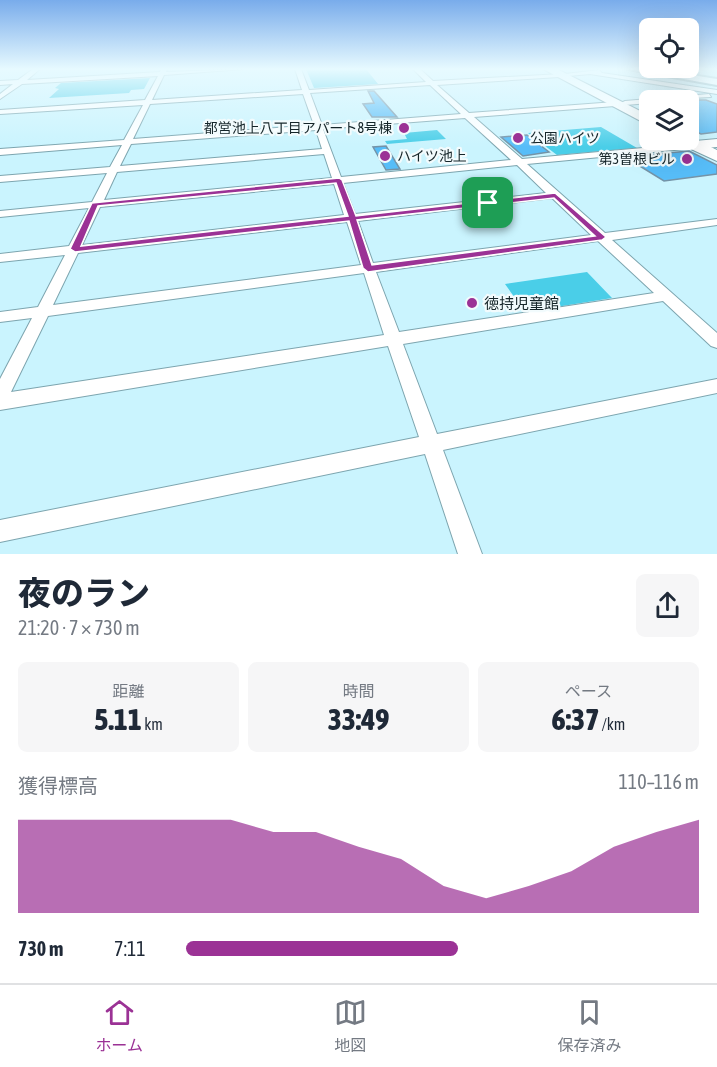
<!DOCTYPE html>
<html lang="ja">
<head>
<meta charset="utf-8">
<style>
  :root { --surface:#fff; --page:#f6f6f7; --text:#1f2937; --muted:#747a83; --line:#e0e1e3; --accent:#9b3295 }
  body { margin:0; font-family:"Asap Condensed","Noto Sans JP",sans-serif; background:var(--page); color:var(--text); height:100vh; display:flex; flex-direction:column; font-size:22px; white-space:nowrap }
  * { box-sizing:border-box; margin:0 }
  p { font-size:20px; color:var(--muted) }
  .icon { flex:none; width:33px; height:33px; fill:none; stroke:currentColor; stroke-width:2; stroke-linecap:round; stroke-linejoin:round }
  .map { position:relative; height:554px; overflow:hidden }
  .drawer { display:flex; flex-direction:column; background:var(--surface); flex:1 }
  .drawer>* { flex:none }
  .tools { position:absolute; left:639px; top:18px; display:grid; gap:12px }
  .tools a { display:grid; place-items:center; width:60px; height:60px; border-radius:9px; background:var(--surface); box-shadow:0 6px 24px #0002; font-size:30px }
  .pin { position:absolute; display:grid; place-items:center; width:51px; height:51px; color:#fff; margin:-26px; border-radius:12px; box-shadow:0 3px 9px #0006 }
  .round { display:grid; place-items:center; flex:none; width:63px; height:63px; border-radius:9px; background:var(--page) }
  .headline { display:flex; align-items:center; justify-content:space-between; height:102px; padding:0 18px }
  h1 { font-size:33px; font-weight:800; line-height:45px }
  .stats { display:grid; grid-template-columns:repeat(3,1fr); gap:9px; height:102px; padding:6px 18px }
  .stats div { display:grid; align-content:center; border-radius:9px; background:var(--page); text-align:center }
  .stats b { font-size:30px; font-weight:800 }
  .stats small { font-size:16px; font-weight:400 }
  .stats p { font-size:16px }
  .chart { height:168px; padding:12px 18px }
  .chart p { display:flex; justify-content:space-between }
  .chart svg { width:100%; height:108px; margin-top:6px; fill:var(--accent); opacity:.7 }
  ul { padding:0 18px; list-style:none; font-size:20px }
  li { display:grid; grid-template-columns:96px 72px 1fr; align-items:center; height:45px }
  li i { height:15px; border-radius:8px; background:var(--accent) }
  .menu { display:flex; justify-content:space-around; align-items:center; height:84px; border-top:2px solid var(--line); background:var(--surface); font-size:16px; color:var(--muted) }
  .menu a { display:grid; justify-items:center; gap:3px }
  .menu .selected { color:var(--accent) }
  .map>svg:first-child { display:block }
  .green { fill:#4acee8 }
  .building { fill:#57bdf8; stroke:#7493a7; stroke-width:1.5 }
  .lines { fill:none; stroke-linecap:round; stroke-linejoin:round }
  .street-casing { stroke:#7da5af; stroke-width:2 }
  .secondary-casing { stroke:#7da5af; stroke-width:2 }
  .primary-casing { stroke:#7da5af; stroke-width:4 }
  .highway-casing { stroke:#7da5af; stroke-width:2 }
  .street { fill:#fff; fill-rule:evenodd }
  .secondary { fill:#fff; fill-rule:evenodd }
  .primary { fill:#fff; fill-rule:evenodd }
  .highway { fill:#fff; fill-rule:evenodd }
  .route { fill:#9b3295; stroke:#fff; stroke-width:1.5; fill-rule:evenodd }
  .poi-dot { fill:#9b3295; stroke:#f2fbfd; stroke-width:2 }
  .labels { text-anchor:middle; dominant-baseline:central; stroke-width:4.5; stroke-linejoin:round; paint-order:stroke }
  .far-poi-label { font-size:14px; fill:#152529; stroke:#f2fbfd; text-anchor:end }
  .poi-label { font-size:15px; fill:#152529; stroke:#f2fbfd; text-anchor:start }
</style>
</head>
<body>
<div class="map">
<svg width="717" height="554" viewBox="0 0 717 554">
  <rect width="100%" height="100%" fill="#caf4fe"/>
  <path class="green" d="M306 69H366L378 84 314 88Z
    M150 78 144 89 131 90 129 93 49 98 59 89 55 88 61 83Z
    M601 127 637 148 557 155 528 133Z
    M437 130 446 139 387 144 385 141 407 139 404 133Z
    M587 272 612 298 525 312 505 284Z"/>
  <path class="building" d="M368 91H374L397 117H372L363 104 374 103Z
    M688 100H706L717 104V132L701 134 688 128Z
    M527 135 549 152 523 156 501 137Z
    M386 146 400 169 386 170 373 147Z
    M689 151 717 165V174L664 181 625 157Z"/>
  <g class="lines">
    <defs>
      <path id="street" d="M33 69H40L27 80 160 72 161 69H167L166 72 244 69 164 75 152 100 302 90 295 69H301L309 90 426 82 413 69H420L433 81 561 74 559 77 437 85 469 113 615 102 619 104 615 106 474 117 522 159 698 143 699 145 695 148 527 164 605 233 717 219V225L612 240 717 333V348L711 346 663 301 403 344 437 434 717 379V393L443 450 482 554H458L425 454 0 542V520L419 437 388 346 0 410V379L32 318 0 322V312L38 307 65 255 0 262V254L69 246 89 208 0 217V211L92 202 107 173 0 182V176L110 167 122 145 0 155V149L124 140 143 105 0 114V110L145 100 158 76 22 84 0 99V94L13 84 0 85V81L18 80ZM430 85 461 114 322 125 310 93ZM303 94 314 125 133 139 150 104ZM465 118 511 160 341 177 323 129ZM316 130 322 149 120 166 131 144ZM324 154 332 178 104 200 117 172ZM517 165 546 193 355 214 343 183ZM334 184 344 215 82 245 100 207ZM552 198 591 235 373 263 358 221ZM347 222 361 265 53 305 78 253ZM598 241 654 293 399 332 376 272ZM364 273 384 335 11 392 48 316Z
        M684 69H692L699 73 694 74Z
        M599 70 602 73 717 90V94L590 74 568 76 565 74Z
        M709 94 711 97 650 100V103L625 105 621 103 625 101Z"/>
      <path id="secondary" d="M717 139V147L695 149 689 145 695 141Z"/>
      <path id="primary" d="M628 69H654L717 79V85Z"/>
      <path id="highway" d="M543 69H557L650 116V126Z
        M688 136 717 150V161L678 143 676 140H688Z"/>
    </defs>
    <use href="#street" class="street-casing"/>
    <use href="#secondary" class="secondary-casing"/>
    <use href="#primary" class="primary-casing"/>
    <use href="#highway" class="highway-casing"/>
    <use href="#street" class="street"/>
    <use href="#secondary" class="secondary"/>
    <use href="#primary" class="primary"/>
    <use href="#highway" class="highway"/>
  </g>
  <linearGradient id="sky" x2="0" y2="1"><stop stop-color="#79aceb"/><stop offset="0.47" stop-color="#e7faff"/><stop offset="1" stop-color="#e7faff" stop-opacity="0"/></linearGradient>
  <rect width="717" height="147" fill="url(#sky)"/>
  <path class="route" d="M339 178 342 180 356 216 555 193 606 237 602 240 368 272 363 268 349 221 75 252 70 249 92 203ZM336 183 348 216 81 246 98 206ZM554 198 595 236 372 265 357 220Z"/>
  <g class="poi-dot">
    <circle cx="404" cy="128" r="6"/>
    <circle cx="518" cy="138" r="6"/>
    <circle cx="385" cy="156" r="6"/>
    <circle cx="687" cy="159" r="6"/>
    <circle cx="472" cy="303" r="6"/>
  </g>
  <g class="labels">
    <g class="far-poi-label">
      <text x="392" y="128">都営池上八丁目アパート8号棟</text>
      <text x="530" y="138" text-anchor="start">公園ハイツ</text>
      <text x="397" y="156" text-anchor="start">ハイツ池上</text>
      <text x="675" y="159">第3曽根ビル</text>
    </g>
    <g class="poi-label">
      <text x="484" y="303">徳持児童館</text>
    </g>
  </g>
</svg>
<div class="tools">
<a><svg class="icon" aria-label="locate" viewBox="0 0 24 24"><circle cx="12" cy="12" r="6"/><path d="M12 2v4M12 18v4M2 12h4M18 12h4"/></svg></a>
<a><svg class="icon" aria-label="layers" viewBox="0 0 24 24"><path d="M12 4l9 5-9 5-9-5zM3 14l9 5 9-5"/></svg></a>
</div>
<div class="pin" style="left:488px;top:203px;background:#1e9e55"><svg class="icon" aria-label="arrive" viewBox="0 0 24 24"><path d="M6 21V4h12l-3 4 3 4H6"/></svg></div>
</div>
<section class="drawer">
<div class="headline"><div><h1>夜のラン</h1><p>21:20 · 7 × 730 m</p></div><a class="round"><svg class="icon" aria-label="share" viewBox="0 0 24 24"><path d="M12 15V3M7 8l5-5 5 5M5 13v7h14v-7"/></svg></a></div>
<div class="stats">
<div><p>距離</p><b>5.11<small> km</small></b></div>
<div><p>時間</p><b>33:49</b></div>
<div><p>ペース</p><b>6:37<small> /km</small></b></div>
</div>
<div class="chart"><p><span>獲得標高</span>110–116 m</p>
<svg viewBox="0 0 160 44" preserveAspectRatio="none"><path d="M0 44V6L10 6L20 6L30 6L40 6L50 6L60 11L70 11L80 17L90 22L100 33L110 38L120 33L130 27L140 17L150 11L160 6V44z"/></svg>
</div>
<ul>
<li><b>730 m</b>7:11<i style="width:53%"></i></li>
</ul>
</section>
<nav class="menu">
<a class="selected"><svg class="icon" aria-label="home" viewBox="0 0 24 24"><path d="M3 11l9-7 9 7M6 9v11h12V9"/></svg>ホーム</a>
<a><svg class="icon" aria-label="map" viewBox="0 0 24 24"><path d="M3 6l6-2 6 2 6-2v14l-6 2-6-2-6 2zM9 4v14M15 6v14"/></svg>地図</a>
<a><svg class="icon" aria-label="saved" viewBox="0 0 24 24"><path d="M7 4h10v16l-5-4-5 4z"/></svg>保存済み</a>
</nav>
</body>
</html>
